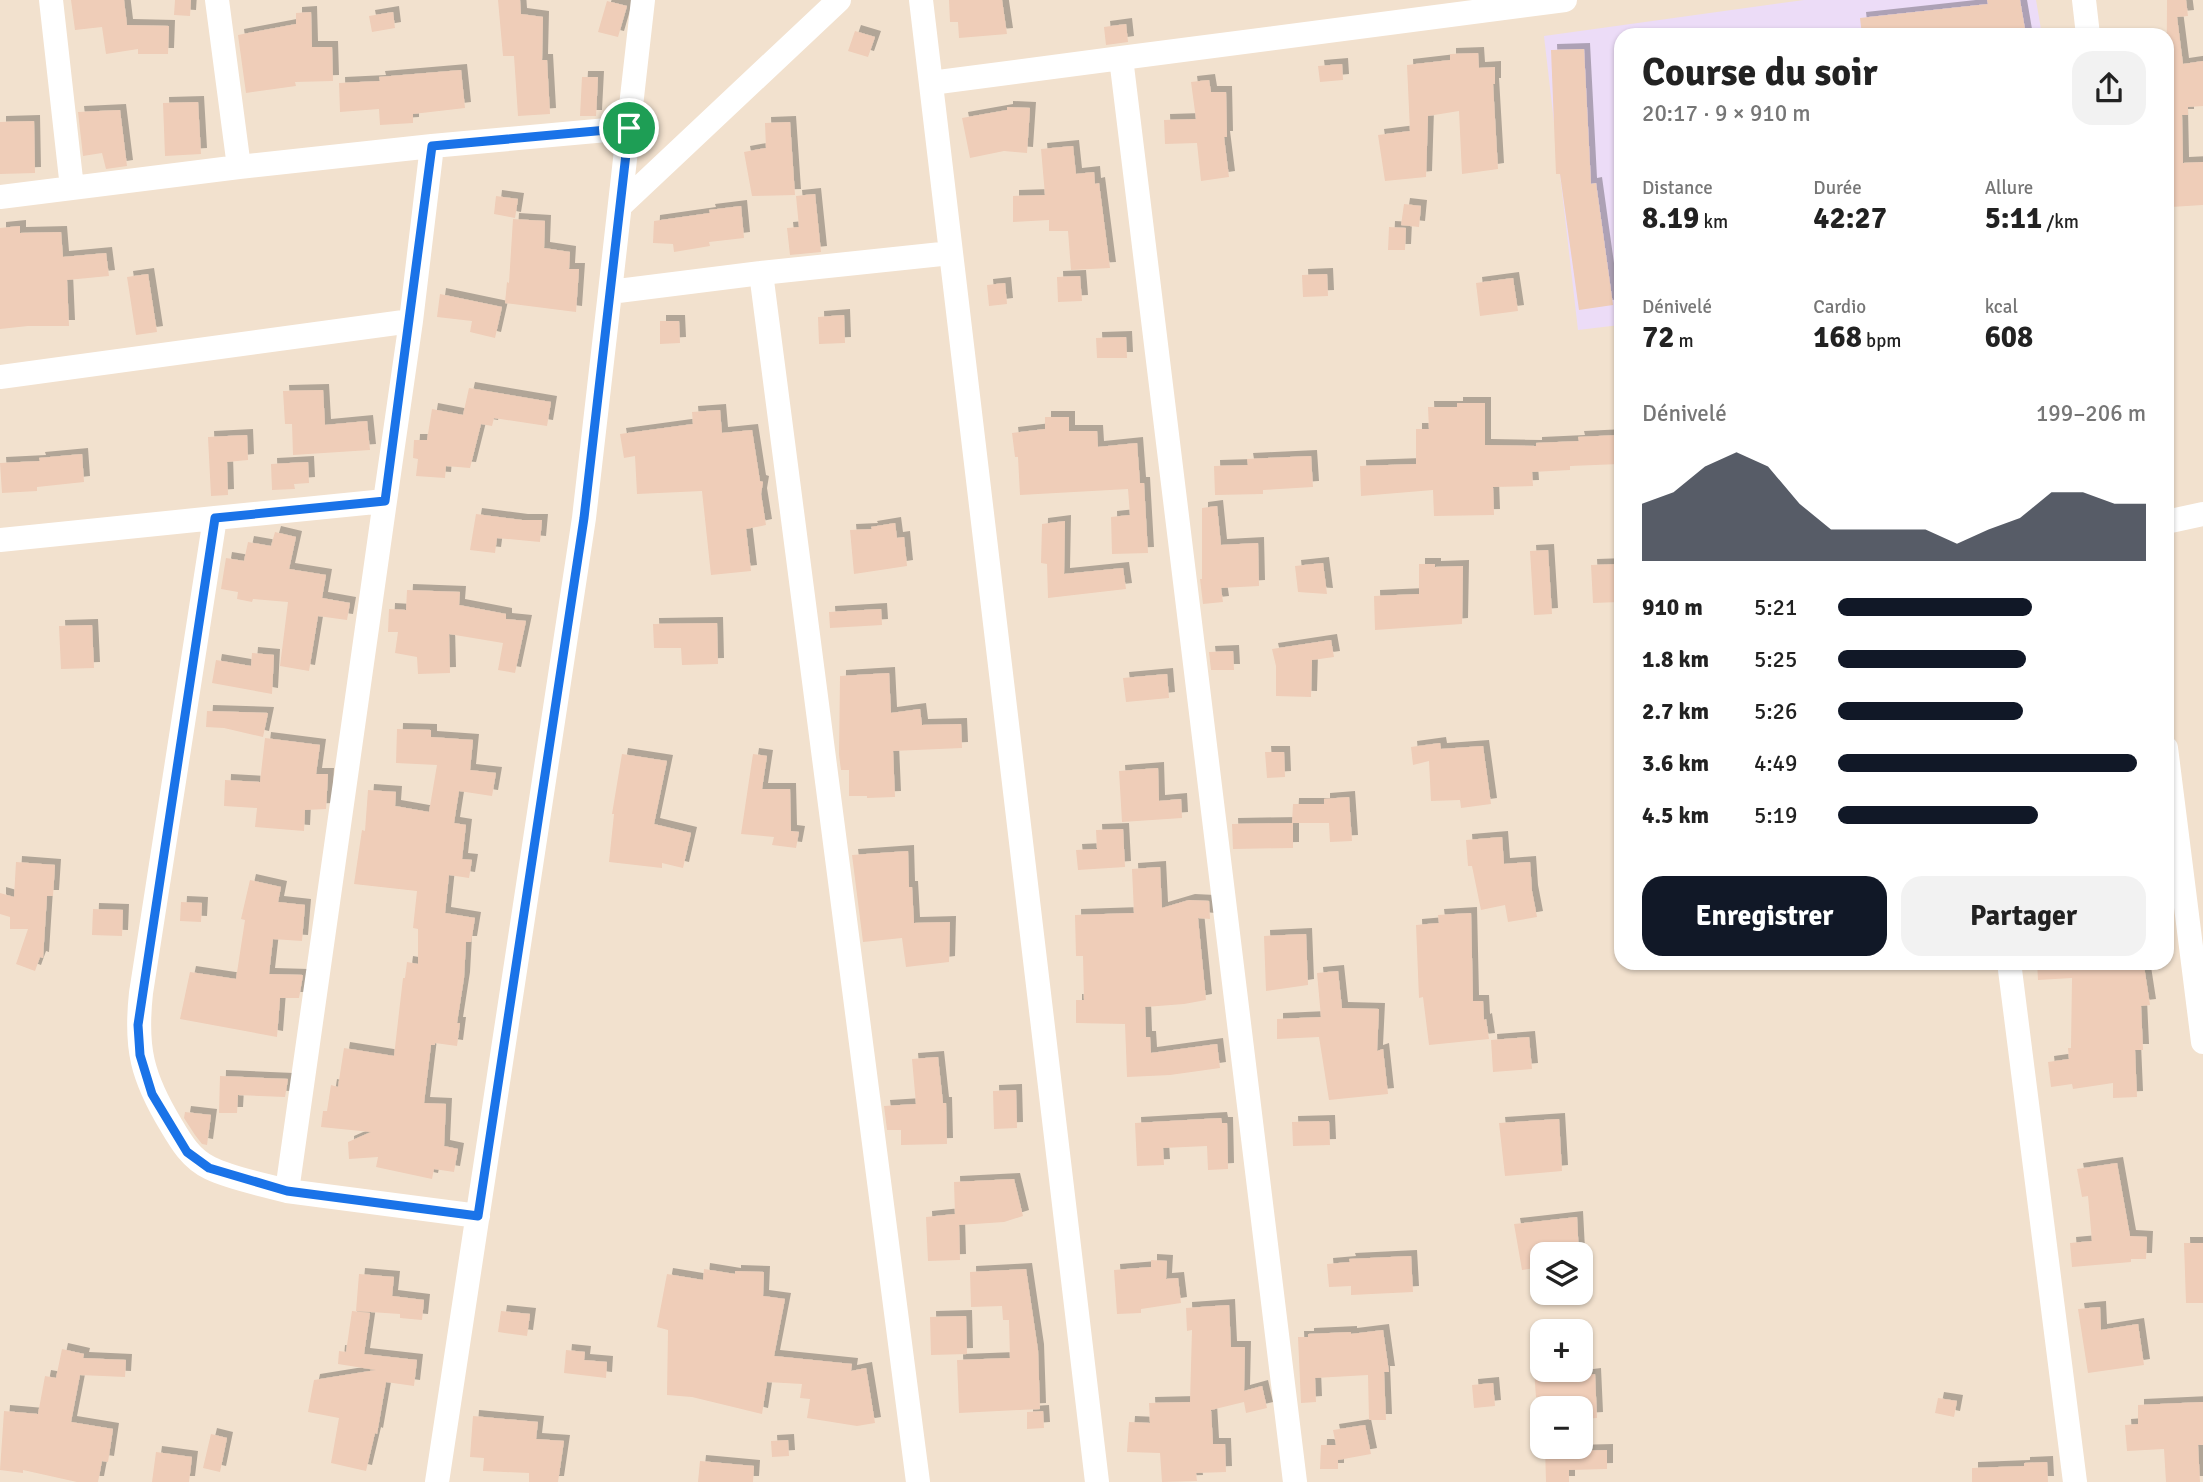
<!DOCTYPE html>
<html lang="fr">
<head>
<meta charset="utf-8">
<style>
  :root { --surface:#fff; --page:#f2f2f2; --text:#222; --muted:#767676; --accent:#111827 }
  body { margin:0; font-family:Signika,sans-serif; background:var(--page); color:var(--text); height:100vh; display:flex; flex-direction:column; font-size:26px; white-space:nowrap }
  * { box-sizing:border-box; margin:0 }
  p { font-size:23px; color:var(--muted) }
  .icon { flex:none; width:38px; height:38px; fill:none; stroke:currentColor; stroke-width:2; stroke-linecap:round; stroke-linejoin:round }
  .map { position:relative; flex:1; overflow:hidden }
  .details { position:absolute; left:1614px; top:28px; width:560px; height:942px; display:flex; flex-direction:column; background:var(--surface); border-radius:21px; box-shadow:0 2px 5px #0004 }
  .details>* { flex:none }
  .tools { position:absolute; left:1530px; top:1242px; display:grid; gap:14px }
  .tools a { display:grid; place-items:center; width:63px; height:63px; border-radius:14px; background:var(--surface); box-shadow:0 2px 5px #0004; font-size:35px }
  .pin { position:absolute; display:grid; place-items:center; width:60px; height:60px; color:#fff; margin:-30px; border:4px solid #fff; border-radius:50%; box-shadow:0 2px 7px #0007 }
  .round { display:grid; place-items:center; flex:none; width:74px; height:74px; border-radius:21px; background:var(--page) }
  .head { display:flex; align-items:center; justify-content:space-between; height:119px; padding:0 28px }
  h1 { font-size:38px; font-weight:800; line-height:52px }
  .stats { display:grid; grid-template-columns:repeat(3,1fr); gap:10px; height:119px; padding:7px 28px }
  .stats div { display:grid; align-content:center }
  .stats b { font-size:30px; font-weight:800 }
  .stats small { font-size:19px; font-weight:400 }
  .stats p { font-size:19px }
  .chart { height:196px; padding:14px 28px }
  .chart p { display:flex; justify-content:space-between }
  .chart svg { width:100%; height:126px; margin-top:7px; fill:var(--accent); opacity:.7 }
  .action { display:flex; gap:14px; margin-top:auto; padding:14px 28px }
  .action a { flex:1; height:80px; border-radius:21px; background:var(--accent); color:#fff; font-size:28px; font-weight:800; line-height:80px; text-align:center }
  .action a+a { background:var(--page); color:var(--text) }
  ul { padding:0 28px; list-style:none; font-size:23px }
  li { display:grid; grid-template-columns:112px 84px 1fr; align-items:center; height:52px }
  li i { height:18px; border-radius:9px; background:var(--accent) }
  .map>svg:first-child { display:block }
  .residential { fill:#f2e1ce; fill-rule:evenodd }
  .education { fill:#ecdcf7 }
  .building { fill:#efcdb8; filter:url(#shadow) }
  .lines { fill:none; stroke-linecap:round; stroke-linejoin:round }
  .minor { stroke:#fff; stroke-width:24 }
  .route-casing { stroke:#fff; stroke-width:14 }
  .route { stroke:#1a73e8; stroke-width:9 }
</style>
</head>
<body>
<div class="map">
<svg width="2203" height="1482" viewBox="0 0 2203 1482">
  <defs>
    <filter id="shadow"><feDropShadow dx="6" dy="-6" stdDeviation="0" flood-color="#0004"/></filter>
  </defs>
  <rect width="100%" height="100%" fill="#fbefdf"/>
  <path class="residential" d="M0 0H2203V1482H0ZM1620 35H2166V962H1620ZM1542 1255H1580V1293H1542ZM1542 1332H1580V1370H1542ZM1542 1409H1580V1447H1542Z"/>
  <path class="education" d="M1804 0H2036L2042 35H1620V325L1578 330 1544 36Z"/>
  <path class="building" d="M71 0H124L127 25 169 26 168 54H138V49L106 54 102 27 75 30Z
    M175 0H191L190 16 174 15Z
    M498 0H520L521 14 543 17 542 60H547L550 114 518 116 514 56H503Z
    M949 0H1002L1007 34 959 38 958 22H950Z
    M1987 0H2020L2026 35H1862L1860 18 1988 4Z
    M2167 0H2186L2188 16 2177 17 2183 64 2203 61V106L2188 107V115H2182L2183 163 2203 162V205L2171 207 2166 166Z
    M607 1 627 6 618 37 598 32Z
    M311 12 312 47H332L333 81 295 82 296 86 246 93 238 35 296 24V13Z
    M393 12 395 28 372 32 369 16Z
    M1126 24 1128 42 1106 45 1104 27Z
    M855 31 875 37 868 57 848 51Z
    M1584 49 1591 184 1596 183 1613 305 1579 310 1560 174H1556L1551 50Z
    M1478 53 1479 68 1495 67V84H1493L1498 169 1462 174 1459 111 1428 116 1426 177 1385 181 1378 135 1410 131 1407 65 1450 60V54Z
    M1342 64 1343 80 1320 82 1318 66Z
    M461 70 465 108 413 114V123L380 125 379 109 340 112 339 83 380 81 379 77Z
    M582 77H598L596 116H580Z
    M1209 80 1211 92H1226L1227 137H1224L1229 177 1201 181 1197 143 1165 144 1164 120 1196 119 1191 82Z
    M198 102 201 154 165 156 163 103Z
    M1007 107 1030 108 1027 153 1004 151 970 158 962 118 1007 110Z
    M120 110 127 166 106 169 102 153 83 156 78 112Z
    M34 121 35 173 0 174V122Z
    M790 122 795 195 752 196 744 152 766 148 765 123Z
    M1073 146 1076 174 1094 172 1095 184 1099 183 1110 268 1071 270 1068 231H1049V220L1013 222V196L1045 195 1041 149Z
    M815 194 821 252 790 255 787 228 799 227 796 196Z
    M496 196 518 199 515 218 494 214Z
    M1404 204 1421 206 1419 227 1401 225Z
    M741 206 744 238 709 242 710 246 674 252 673 244 653 243 654 221 710 213 709 210Z
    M513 219 545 221 544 248 570 252 569 269H579L576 312 505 303 507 282 509 283Z
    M20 226V233L61 232 63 257 106 253 109 276 67 280 69 326H28L0 329V228Z
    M1389 227 1406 228 1405 250H1388Z
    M148 274 157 332 136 335 127 277Z
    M1327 274 1328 296 1303 297 1302 275Z
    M1080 276 1082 301 1058 302 1057 277Z
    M1513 278 1518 311 1480 316 1476 283Z
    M1005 283 1007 304 989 306 987 285Z
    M440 294 502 307 495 338 470 332 472 321 437 317Z
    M844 315 845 343 819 344 818 317Z
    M660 321H679L680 343 660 344Z
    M1126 337 1127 358H1097L1096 338Z
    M469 388 551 402 547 426 494 418 492 426 481 424 470 468 446 466 445 478 416 476 418 459 413 458 414 440H427L432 409 463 415Z
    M323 390 325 425 367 421 370 450 293 455 292 424H285L283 391Z
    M1457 403H1485V445L1536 446V443L1579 441 1578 437 1619 435 1620 464 1570 466V470L1532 472 1533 486 1493 487 1494 515 1434 516 1433 490 1361 496 1360 466 1416 464V429H1429L1428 407H1457Z
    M720 410 722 433 752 430 760 481 763 482 761 494 766 525 746 529 751 571 711 575 702 491 637 494 635 456 624 458 620 434 693 424 692 412Z
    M1045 417H1069V431H1097L1098 447 1137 443 1140 483H1144L1148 553 1112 554 1111 517 1130 515 1128 489 1020 495 1018 457H1015L1012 433 1045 429Z
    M247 435 248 460 227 462 228 495 211 496 208 437Z
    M82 454 84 482 37 487V491L2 493 0 463 40 461 39 458Z
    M1311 456 1313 487 1263 490V494L1215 495 1214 466 1248 465 1247 459Z
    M308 462 309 483 294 484 295 489 272 490 271 464Z
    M1217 506 1221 545 1258 543 1259 586 1221 588 1223 602 1203 604 1200 579H1202V508Z
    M476 514 522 520H542L540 542 497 538 495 553 470 550Z
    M1065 521 1064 574 1123 568 1126 589 1048 598 1047 564 1041 563 1042 524Z
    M895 523 897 538 904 537 907 566 854 574 850 530 872 529 871 527Z
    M275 532 296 537 289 569 326 575 322 598 350 603 347 620 318 616 309 671 280 666 288 602 253 599 252 602 237 599 238 592 221 589 226 558 244 561 248 542 271 546Z
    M1548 550 1552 614 1534 615 1530 551Z
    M1323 563 1327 594 1298 592 1295 566Z
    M1419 564H1435V567L1463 566 1462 624 1375 630 1374 596 1419 594Z
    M1620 564V602L1593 603 1591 565Z
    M407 590 460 592 459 605 506 614V619L526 621 515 673 498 670 503 643 449 634 450 673 418 674 417 657 395 653 398 632H388L389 609 406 610Z
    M881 609 882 625 830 628 829 612Z
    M717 623 718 664 682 665 681 648H654L653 624Z
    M92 625 94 668 61 669 59 626Z
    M1331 640 1334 657 1312 660 1311 697 1276 696V666L1272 649Z
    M1233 651 1234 670H1211L1209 652Z
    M252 653 274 655 272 694 212 683 216 660 251 666Z
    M889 673 891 713 920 709 922 725 961 724 962 748 893 751 895 797 867 798V796H849V770H841L839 755 840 676Z
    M1167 674 1169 698 1126 702 1123 678Z
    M207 711 268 713 263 737 224 728 206 727Z
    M397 729 431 730V737L473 740 470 770 496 773 492 796 459 791 454 823 466 825 462 859 472 860 469 878 449 875 445 913 475 918 471 942H466L464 978 457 1023H460L457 1046 435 1043V1045H431L424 1103 446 1104 444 1146 458 1149 454 1172 434 1169 432 1179 376 1167 378 1157 349 1159 348 1142 371 1132 321 1127 323 1111H327L331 1085 338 1087 344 1048 394 1056 403 978H405L407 962 418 964V929L413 928 417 891 354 884 362 830 365 831 368 790 396 792 395 806 429 812 437 765 396 763Z
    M265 738 320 745 316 774H328L326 809 305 810 304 831 255 827 257 808 224 806 225 780 260 782Z
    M1440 743 1441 749 1483 746 1491 804 1461 808 1460 800 1431 801 1429 761 1413 765 1411 747Z
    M1265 752H1284L1285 777 1267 778Z
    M622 754 667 761 654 824 691 833 683 868 662 863V868L609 862 614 814H612Z
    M753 754 767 756 762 789H790L791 831 799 832 796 848 772 845 774 837 741 834Z
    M1158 768 1159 801 1181 799 1182 818 1122 822 1119 771Z
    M1349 797 1352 841 1330 842 1329 823H1292L1293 804H1324V799Z
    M1293 823V848L1233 849 1232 824Z
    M1123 829 1125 867 1078 870 1076 850 1097 849 1096 830Z
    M1502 837 1504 864 1530 862 1532 891 1537 917 1508 922 1505 905 1481 910 1472 866H1468L1466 840Z
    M908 851 909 887H912L914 923 950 922 949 962 906 967 902 938 863 942 852 855Z
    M16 862 55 865 53 896H47L43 958 40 957 35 971 16 964 28 929H10V917L0 914V893L14 897Z
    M1160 867 1162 908 1189 900 1209 901 1210 919 1198 918 1206 1000 1184 1004 1145 1007 1146 1037H1150L1151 1053 1217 1044 1220 1068 1170 1075 1127 1077 1125 1024 1076 1023V1000H1084L1083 956H1076L1075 915 1134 913 1132 869Z
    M250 880 281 887 278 902 305 905 302 941 273 939 269 974 303 975 299 998H280L277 1037 180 1019 190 972 236 979 245 920 241 919Z
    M181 902 202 903 201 922 180 921Z
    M93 909 123 910 122 936 92 935Z
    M1471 913 1473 1001H1483L1484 1020 1486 1019 1489 1039 1429 1045 1423 997 1419 998 1416 925 1439 923 1438 915Z
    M1306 934 1308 985 1266 991 1264 936Z
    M2037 962H2121L2122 970 2144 966 2150 1005 2141 1006 2143 1050H2135L2137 1097 2113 1098V1083L2073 1089 2072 1084 2051 1087 2048 1062 2069 1059 2068 1048H2071L2072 978 2038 980Z
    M1338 971 1342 1008 1379 1009 1377 1051 1383 1049 1388 1094 1329 1100 1319 1037 1277 1039V1019L1321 1017 1317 973Z
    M1529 1037 1532 1069 1493 1072 1491 1040Z
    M938 1057 943 1103H946L947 1144 901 1145V1130H887L884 1106 916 1104 912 1059Z
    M220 1076 288 1079 285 1097 238 1095 237 1113H219Z
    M1016 1090 1017 1128 994 1129 993 1091Z
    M185 1112 211 1115 207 1145 202 1144 195 1135 184 1118Z
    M1221 1118 1222 1123H1227L1228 1169 1208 1170 1207 1146 1163 1148 1164 1165 1137 1166 1135 1123Z
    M1559 1119 1562 1171 1505 1176 1499 1123Z
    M1329 1121 1330 1145 1293 1146 1292 1122Z
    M2117 1163 2130 1236 2147 1237 2146 1259H2131V1262L2072 1267 2070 1243 2092 1241 2088 1196 2082 1197 2077 1169Z
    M1014 1179 1023 1216 1004 1222 959 1225 960 1260 928 1261 926 1217 955 1214 954 1182Z
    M1577 1217 1579 1255H1542V1267L1522 1270 1514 1224Z
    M2184 1243H2203V1303H2186Z
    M1411 1256 1413 1292 1351 1295V1286L1329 1287 1327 1264 1350 1262 1349 1259Z
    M1151 1260 1167 1261 1166 1279 1178 1278 1181 1303 1141 1309V1313L1117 1314 1114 1270 1151 1267Z
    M704 1269 735 1274V1271L764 1272 763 1296 785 1299 774 1356 852 1364 851 1371 866 1368 875 1423 857 1426 807 1418 810 1399 800 1398 802 1384 767 1382 762 1414 692 1397 667 1395 668 1330 657 1327 667 1274 703 1280Z
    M1026 1269 1038 1350 1040 1409 959 1413 957 1360 1010 1358 1009 1320H1003L1002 1306 971 1307 970 1272Z
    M359 1274 394 1277 392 1296 424 1300 422 1320 400 1318V1314L356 1311Z
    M1229 1305 1231 1347H1245L1244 1391 1262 1386 1267 1408 1246 1413 1244 1402 1211 1410 1213 1444H1225L1226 1472 1196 1473 1197 1481 1162 1482 1160 1453 1127 1452 1129 1422 1150 1423 1149 1403 1190 1402 1192 1330 1187 1331 1186 1308Z
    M2100 1307 2101 1330 2138 1324 2144 1365 2088 1373 2078 1309Z
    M352 1311 370 1313 364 1354 417 1360 414 1386 386 1382 377 1434 375 1433 366 1471 331 1463 339 1418 308 1412 314 1380 376 1370 338 1364 339 1351 346 1352Z
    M501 1311 530 1314 527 1336 498 1332Z
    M966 1316 967 1354 931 1355 930 1317Z
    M1383 1330 1389 1372H1384L1386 1420H1369L1368 1375 1315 1378 1316 1402 1301 1403 1298 1337H1308V1334L1351 1332V1334Z
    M62 1349 84 1354 83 1358 126 1360 125 1377 80 1375 71 1422 113 1429 108 1462 102 1461 98 1482H77L23 1470V1473L0 1470 4 1411 38 1414 45 1376 56 1378Z
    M566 1350 585 1352 584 1360 607 1362 606 1378 564 1373Z
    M1534 1370H1563L1564 1378 1595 1374 1597 1418 1580 1419V1409H1540V1397H1536Z
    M1493 1383 1495 1406 1474 1408 1472 1385Z
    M1938 1398 1957 1401 1954 1417 1935 1413Z
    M2203 1402V1445H2198L2200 1482H2166L2164 1449 2127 1451 2125 1425 2138 1424V1405Z
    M1043 1411 1044 1428 1027 1429V1412Z
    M473 1416 538 1422 536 1439 564 1441 558 1482H529V1473L483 1471 484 1458 470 1457Z
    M1365 1425 1371 1454 1338 1460V1469H1320L1321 1445H1336L1333 1430Z
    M211 1434 227 1438 220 1472 203 1468Z
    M788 1440 789 1456 772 1457 771 1441Z
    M1545 1447H1568V1451L1607 1450V1469L1569 1470V1482H1546Z
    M156 1452 192 1457 189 1482H152Z
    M700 1461 754 1466 753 1482H698Z
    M2047 1462 2048 1482H1972V1468L2024 1466V1463Z"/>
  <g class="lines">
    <path class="minor" d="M51 0 72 188
      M217 0 239 167
      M643 0 610 292 761 273 951 253
      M921 0 1097 1482
      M2084 0 2088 35
      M1121 58 1565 0
      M931 83 1121 58 1295 1482
      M0 197 239 167 432 146
      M620 206 839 0
      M761 273 918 1482
      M0 377 411 321 432 146 629 128
      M385 501 287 1191 478 1216
      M2166 522 2203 514
      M0 540 215 518
      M2166 748 2203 1042
      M2009 962 2075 1482
      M287 1191C262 1184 233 1179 210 1168 191 1159 181 1142 171 1125 142 1077 135 1048 141 993L215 518 385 501 411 321
      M437 1482 584 518 610 292"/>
  </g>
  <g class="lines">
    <defs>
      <path id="route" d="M629 128 584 518 478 1216 287 1191 209 1168 187 1152 152 1094 140 1055 138 1025 215 518 385 501 432 146Z"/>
    </defs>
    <use href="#route" class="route-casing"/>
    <use href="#route" class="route"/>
  </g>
</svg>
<div class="tools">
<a><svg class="icon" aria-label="layers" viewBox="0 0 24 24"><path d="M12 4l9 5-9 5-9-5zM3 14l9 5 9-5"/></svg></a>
<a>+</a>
<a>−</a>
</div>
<div class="pin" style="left:629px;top:128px;background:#1e9e55"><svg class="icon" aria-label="arrive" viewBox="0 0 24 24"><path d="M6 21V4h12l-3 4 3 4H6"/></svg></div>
<section class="details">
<div class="head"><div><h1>Course du soir</h1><p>20:17 · 9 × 910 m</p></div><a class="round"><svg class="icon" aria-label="share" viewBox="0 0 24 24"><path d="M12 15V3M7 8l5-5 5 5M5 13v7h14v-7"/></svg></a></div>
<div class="stats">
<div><p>Distance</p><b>8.19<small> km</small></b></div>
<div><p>Durée</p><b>42:27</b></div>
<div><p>Allure</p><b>5:11<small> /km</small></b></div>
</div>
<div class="stats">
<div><p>Dénivelé</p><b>72<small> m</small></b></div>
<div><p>Cardio</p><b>168<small> bpm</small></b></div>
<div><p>kcal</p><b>608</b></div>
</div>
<div class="chart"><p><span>Dénivelé</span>199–206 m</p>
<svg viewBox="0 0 160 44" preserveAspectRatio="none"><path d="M0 44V24L10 20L20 11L30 6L40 11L50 24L60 33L70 33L80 33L90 33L100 38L110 33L120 29L130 20L140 20L150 24L160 24V44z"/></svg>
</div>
<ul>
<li><b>910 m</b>5:21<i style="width:63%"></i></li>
<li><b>1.8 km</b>5:25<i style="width:61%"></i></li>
<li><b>2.7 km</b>5:26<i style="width:60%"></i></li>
<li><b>3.6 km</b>4:49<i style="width:97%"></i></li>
<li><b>4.5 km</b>5:19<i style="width:65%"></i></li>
</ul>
<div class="action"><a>Enregistrer</a><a>Partager</a></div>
</section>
</div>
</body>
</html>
